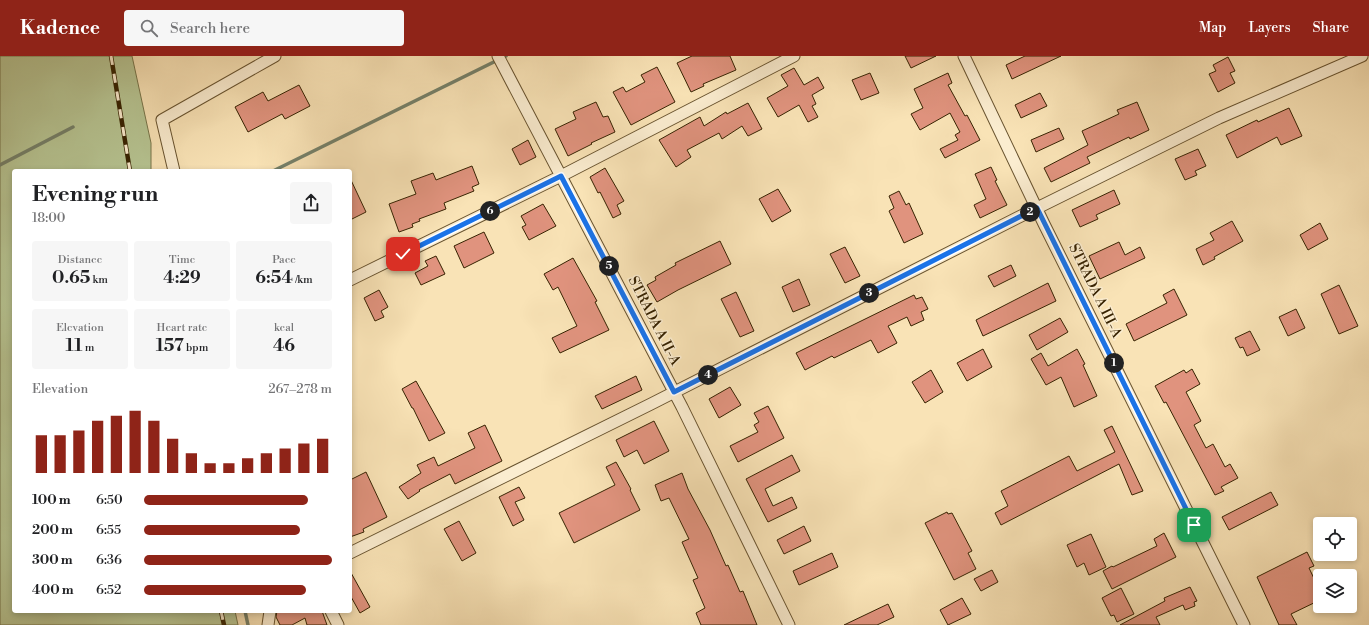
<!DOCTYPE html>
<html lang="en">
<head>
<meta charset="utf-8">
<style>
  :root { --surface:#fff; --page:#f6f6f6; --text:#202124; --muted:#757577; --accent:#8f2418 }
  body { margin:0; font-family:"Libre Bodoni",serif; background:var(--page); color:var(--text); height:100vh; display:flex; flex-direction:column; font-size:15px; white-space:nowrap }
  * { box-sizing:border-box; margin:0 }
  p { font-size:13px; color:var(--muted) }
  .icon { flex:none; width:22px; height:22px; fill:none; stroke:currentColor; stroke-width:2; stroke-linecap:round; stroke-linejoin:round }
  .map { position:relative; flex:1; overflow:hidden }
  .drawer { position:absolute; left:12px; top:113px; width:340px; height:444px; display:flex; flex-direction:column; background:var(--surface); border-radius:4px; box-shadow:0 2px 6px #0003 }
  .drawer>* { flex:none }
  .tools { position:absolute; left:1313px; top:461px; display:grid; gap:8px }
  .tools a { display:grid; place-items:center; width:44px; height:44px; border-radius:4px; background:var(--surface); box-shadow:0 2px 6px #0003; font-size:20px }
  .pin { position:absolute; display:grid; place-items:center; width:34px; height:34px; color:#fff; margin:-17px; border-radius:8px; box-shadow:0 2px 6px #0006 }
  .km { position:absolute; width:20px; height:20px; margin:-10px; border-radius:50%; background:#222; color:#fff; font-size:11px; line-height:20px; text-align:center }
  .round { display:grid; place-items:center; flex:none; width:42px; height:42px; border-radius:4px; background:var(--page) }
  .headline { display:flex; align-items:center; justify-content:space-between; height:68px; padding:0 20px }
  h1 { font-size:22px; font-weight:800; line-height:30px }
  .stats { display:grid; grid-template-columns:repeat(3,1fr); gap:6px; height:68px; padding:4px 20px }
  .stats div { display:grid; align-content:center; border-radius:4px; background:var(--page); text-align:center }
  .stats b { font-size:17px; font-weight:800 }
  .stats small { font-size:11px; font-weight:400 }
  .stats p { font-size:11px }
  .chart { height:112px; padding:8px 20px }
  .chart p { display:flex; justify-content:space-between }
  .chart svg { width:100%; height:72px; margin-top:4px; stroke:var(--accent); stroke-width:6 }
  ul { padding:0 20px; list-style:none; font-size:13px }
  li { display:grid; grid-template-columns:64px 48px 1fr; align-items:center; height:30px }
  li i { height:10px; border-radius:5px; background:var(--accent) }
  header { display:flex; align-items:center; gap:24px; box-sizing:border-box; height:56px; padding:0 20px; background:var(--accent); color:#fff }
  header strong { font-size:19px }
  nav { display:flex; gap:22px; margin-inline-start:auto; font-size:14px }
  .search { width:280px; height:36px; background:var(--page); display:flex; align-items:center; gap:10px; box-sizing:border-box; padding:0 14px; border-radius:4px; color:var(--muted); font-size:15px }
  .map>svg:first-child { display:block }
  .green { fill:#b7c593; stroke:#77744a }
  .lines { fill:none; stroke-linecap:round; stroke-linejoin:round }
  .stream { stroke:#758069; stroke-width:3.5 }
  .building { fill:#e0937e; stroke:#372302 }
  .street-casing { stroke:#68532f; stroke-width:13 }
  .street { stroke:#fbedd0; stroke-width:11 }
  .rail-casing { stroke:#372302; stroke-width:4.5 }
  .rail { stroke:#fbedd0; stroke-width:3; stroke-dasharray:9; stroke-linecap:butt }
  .route-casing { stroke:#fff; stroke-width:8 }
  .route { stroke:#1a73e8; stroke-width:5 }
  .labels { text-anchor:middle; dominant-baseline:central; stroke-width:3; stroke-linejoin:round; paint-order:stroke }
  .street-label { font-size:14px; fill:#372302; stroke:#fbedd0 }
</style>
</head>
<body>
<header>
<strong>Kadence</strong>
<div class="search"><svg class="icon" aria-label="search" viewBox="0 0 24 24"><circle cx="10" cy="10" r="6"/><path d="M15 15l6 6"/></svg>Search here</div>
<nav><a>Map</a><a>Layers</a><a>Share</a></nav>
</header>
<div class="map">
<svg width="1369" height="569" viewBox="0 0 1369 569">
  <rect width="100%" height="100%" fill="#f9e3b6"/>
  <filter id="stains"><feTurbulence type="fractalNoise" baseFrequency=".005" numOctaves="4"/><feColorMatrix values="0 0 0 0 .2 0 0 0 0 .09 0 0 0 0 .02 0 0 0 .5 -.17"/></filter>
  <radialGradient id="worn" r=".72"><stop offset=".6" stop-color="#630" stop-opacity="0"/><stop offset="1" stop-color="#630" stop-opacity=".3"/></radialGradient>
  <path class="green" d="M0 0H132L151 87V115H14V555H235L238 569H0Z"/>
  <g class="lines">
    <path class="stream" d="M0 109 73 71
      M273 115 506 0
      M245 555 248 569"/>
  </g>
  <path class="building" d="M692 0H730L736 14 703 28 704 30 691 36 677 7Z
    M905 0H936L911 12Z
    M1025 0H1061L1012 23 1006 9Z
    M1228 1 1235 15 1230 17 1235 27 1218 36 1209 18 1216 15 1213 9Z
    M657 11 675 46 631 69 613 36 623 31 626 36 645 26 641 19Z
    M794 12 804 29 818 21 824 32 812 39 816 48 812 50 818 61 808 66 799 49 778 61 767 42 788 30 781 19Z
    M870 17 879 37 861 44 852 24Z
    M948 17 952 27 948 29 965 60 967 59 980 84 945 102 940 93 958 84 955 79 960 76 950 57 920 74 911 58 923 52 914 33Z
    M299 29 310 50 285 63 282 58 248 76 235 51 263 36 268 45Z
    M1040 37 1047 50 1021 62 1015 49Z
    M596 46 603 61 608 60 615 76 591 87 592 88 568 100 555 73 576 63 573 56Z
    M1137 46 1149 74 1130 83 1129 81 1087 101 1090 107 1051 126 1044 112 1088 89 1082 75 1119 58 1117 54Z
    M748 47 762 73 748 80 742 70 722 83 719 77 687 94 691 101 676 111 659 84 700 61 704 70 726 56 727 58Z
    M1289 52 1302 80 1281 89 1277 81 1237 102 1226 79 1257 64 1258 66Z
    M1059 72 1064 83 1036 96 1031 84Z
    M528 84 536 101 520 109 512 93Z
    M1198 93 1206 110 1195 115 1197 119 1185 124 1175 103Z
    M472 110 479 128 472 131 474 135 444 147 446 153 419 163 420 165 412 168 413 171 399 176 389 148 416 138 411 125 433 117 436 124Z
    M991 111 997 124 995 125 1007 149 980 162 974 149 986 143 975 118Z
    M605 112 624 145 617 149 621 158 613 162 600 136 598 137 590 121Z
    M350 122 366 156 350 164Z
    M778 133 791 155 772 166 759 143Z
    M1114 134 1120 148 1096 159 1098 163 1080 171 1072 154Z
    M899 135 906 149 909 147 923 178 904 187 889 155 894 152 889 140Z
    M543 148 556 170 529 184 522 171 526 169 521 160Z
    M1232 165 1243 185 1214 201 1215 203 1203 209 1196 193 1214 184 1210 177Z
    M1320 167 1328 183 1308 194 1300 179Z
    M484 176 494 197 464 212 454 190Z
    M720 185 731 208 678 234 657 246 647 229 656 224 655 221 676 209 675 207Z
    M1119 186 1125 199 1140 191 1145 202 1100 223 1089 200Z
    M845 191 860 220 845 227 830 198Z
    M436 200 445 218 421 229 415 217 428 210 425 205Z
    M573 202 597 245 595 246 609 274 560 297 552 282 577 270 558 231 553 234 544 218Z
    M1011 209 1016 220 994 231 988 220Z
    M799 223 810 249 793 256 782 231Z
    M1048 227 1056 245 983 280 976 264Z
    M1339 229 1358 270 1339 278 1321 238Z
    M1174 233 1187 259 1134 285 1126 268 1167 247 1163 239Z
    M379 234 388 251 381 255 384 261 375 265 364 242Z
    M736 236 754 275 740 281 721 243Z
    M914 239 916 243 922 241 928 253 921 256 924 264 911 270 907 261 888 270 897 287 878 297 871 284 834 302 832 300 805 314 796 297Z
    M1296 253 1305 272 1288 280 1279 261Z
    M1060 262 1068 276 1037 294 1029 279Z
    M1250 275 1260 294 1247 300 1243 291 1240 292 1235 282Z
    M983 293 992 311 967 325 957 307Z
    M1077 293 1085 308 1083 309 1097 340 1074 351 1061 321 1046 329 1031 303 1041 297 1048 310Z
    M1192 313 1200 328 1186 336 1201 365 1194 369 1206 392 1213 388 1225 411 1230 408 1238 422 1221 431 1224 435 1215 439 1166 346 1164 347 1155 330 1184 314 1186 317Z
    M931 314 943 336 925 347 912 326Z
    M636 320 642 334 602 353 595 340Z
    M416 325 445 377 429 385 413 352H412L402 333Z
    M730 331 741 349 719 362 709 343Z
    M768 350 784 382 738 406 730 390 758 376 754 369 759 366 754 357Z
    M654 365 669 395 644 408 637 394 624 401 616 384Z
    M485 369 502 405 455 428 450 418 419 434 420 435 408 443 399 431 421 417 417 409 434 401 438 410 475 392 468 377Z
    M1112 370 1143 435 1132 439 1119 408 1001 469 995 457 1008 450 1001 435 1069 400 1077 415 1115 396 1104 374Z
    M792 399 800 415 765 433 773 450 792 441 797 452 768 466 746 423Z
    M616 406 631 433 630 434 640 454 574 487 559 457 615 429 606 411Z
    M366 416 387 461 363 473 364 476 350 481V424Z
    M682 417 688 433 710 474 726 510 728 509 740 536 743 535 757 569H701L696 557 705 552 693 524 698 522 682 486 689 483 669 442 661 445 655 429Z
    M519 431 525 442 515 446 524 464 513 470 499 441Z
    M1271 436 1278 449 1229 474 1222 461Z
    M947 456 948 458 952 457 972 495 968 497 976 513 954 524 925 467Z
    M459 465 476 497 462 505 444 473Z
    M804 470 811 485 784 498 777 484Z
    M1164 477 1176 501 1112 533 1103 515 1112 510 1113 511 1157 490 1154 483Z
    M1091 478 1106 511 1089 519 1084 507 1077 511 1067 489Z
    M1307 496 1314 510 1309 512 1320 535V544L1291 558 1297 569H1279L1257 521Z
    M832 497 838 511 799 529 793 515Z
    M992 514 998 526 981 535 974 523Z
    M350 515 370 551 360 557 350 539Z
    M1190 531 1197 545 1194 546 1195 550 1185 554 1183 549 1156 561 1160 569H1120L1165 545 1164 542Z
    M1121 532 1134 558 1117 566 1114 559 1111 560 1102 542Z
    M962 542 971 558 948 569 940 554Z
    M888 548 894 561 877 569H844Z
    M277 555H322L327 569H307L305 562 292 569H280L276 561Z"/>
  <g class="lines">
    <defs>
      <path id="street" d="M498 0 682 351 789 569
        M964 0 1044 168 1244 569
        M174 115 162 64 275 0
        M350 224 561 120 794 0
        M350 497 651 348 1017 162 1219 62 1362 0
        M331 555 338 569
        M268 569 270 555"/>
    </defs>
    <use href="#street" class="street-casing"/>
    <use href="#street" class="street"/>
    <defs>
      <path id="rail" d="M111 0 130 115
        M221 555 224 569"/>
    </defs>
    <use href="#rail" class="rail-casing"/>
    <use href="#rail" class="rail"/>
  </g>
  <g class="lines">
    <defs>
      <path id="route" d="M403 198 561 120 674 336 1037 152 1194 469"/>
    </defs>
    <use href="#route" class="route-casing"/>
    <use href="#route" class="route"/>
  </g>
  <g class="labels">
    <g class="street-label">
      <text transform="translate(1095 235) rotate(64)">STRADA A III-A</text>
      <text transform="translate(654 265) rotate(63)">STRADA A II-A</text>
    </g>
  </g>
  <rect width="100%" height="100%" filter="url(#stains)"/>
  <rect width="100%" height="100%" fill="url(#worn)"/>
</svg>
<div class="tools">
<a><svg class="icon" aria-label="locate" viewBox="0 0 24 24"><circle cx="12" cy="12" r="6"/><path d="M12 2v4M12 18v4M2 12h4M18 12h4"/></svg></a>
<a><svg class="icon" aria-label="layers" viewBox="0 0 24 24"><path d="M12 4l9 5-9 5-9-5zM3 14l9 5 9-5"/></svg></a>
</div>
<div class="pin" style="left:1194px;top:469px;background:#1e9e55"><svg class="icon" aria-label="arrive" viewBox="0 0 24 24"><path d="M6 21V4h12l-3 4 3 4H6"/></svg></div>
<div class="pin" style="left:403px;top:198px;background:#d93025"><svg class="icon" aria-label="check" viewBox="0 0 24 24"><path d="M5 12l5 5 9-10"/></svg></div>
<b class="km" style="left:1114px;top:307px">1</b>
<b class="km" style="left:1030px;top:156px">2</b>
<b class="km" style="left:869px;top:237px">3</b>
<b class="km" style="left:708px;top:319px">4</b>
<b class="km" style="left:609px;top:210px">5</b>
<b class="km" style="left:490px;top:155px">6</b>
<section class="drawer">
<div class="headline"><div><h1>Evening run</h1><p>18:00</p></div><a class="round"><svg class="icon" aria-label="share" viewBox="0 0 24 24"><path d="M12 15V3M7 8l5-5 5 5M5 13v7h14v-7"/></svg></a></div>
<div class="stats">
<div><p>Distance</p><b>0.65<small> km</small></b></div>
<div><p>Time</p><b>4:29</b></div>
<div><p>Pace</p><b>6:54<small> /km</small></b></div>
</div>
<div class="stats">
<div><p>Elevation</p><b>11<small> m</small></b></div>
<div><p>Heart rate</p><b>157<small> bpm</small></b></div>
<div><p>kcal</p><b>46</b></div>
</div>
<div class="chart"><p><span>Elevation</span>267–278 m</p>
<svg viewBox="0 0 160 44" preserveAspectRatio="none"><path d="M5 44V21M15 44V21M25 44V18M35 44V12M45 44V9M55 44V6M65 44V12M75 44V23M85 44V32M95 44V38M105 44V38M115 44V35M125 44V32M135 44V29M145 44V26M155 44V23"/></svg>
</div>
<ul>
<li><b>100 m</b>6:50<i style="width:87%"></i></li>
<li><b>200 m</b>6:55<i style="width:83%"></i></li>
<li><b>300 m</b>6:36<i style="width:100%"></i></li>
<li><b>400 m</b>6:52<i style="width:86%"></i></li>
</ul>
</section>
</div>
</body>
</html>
